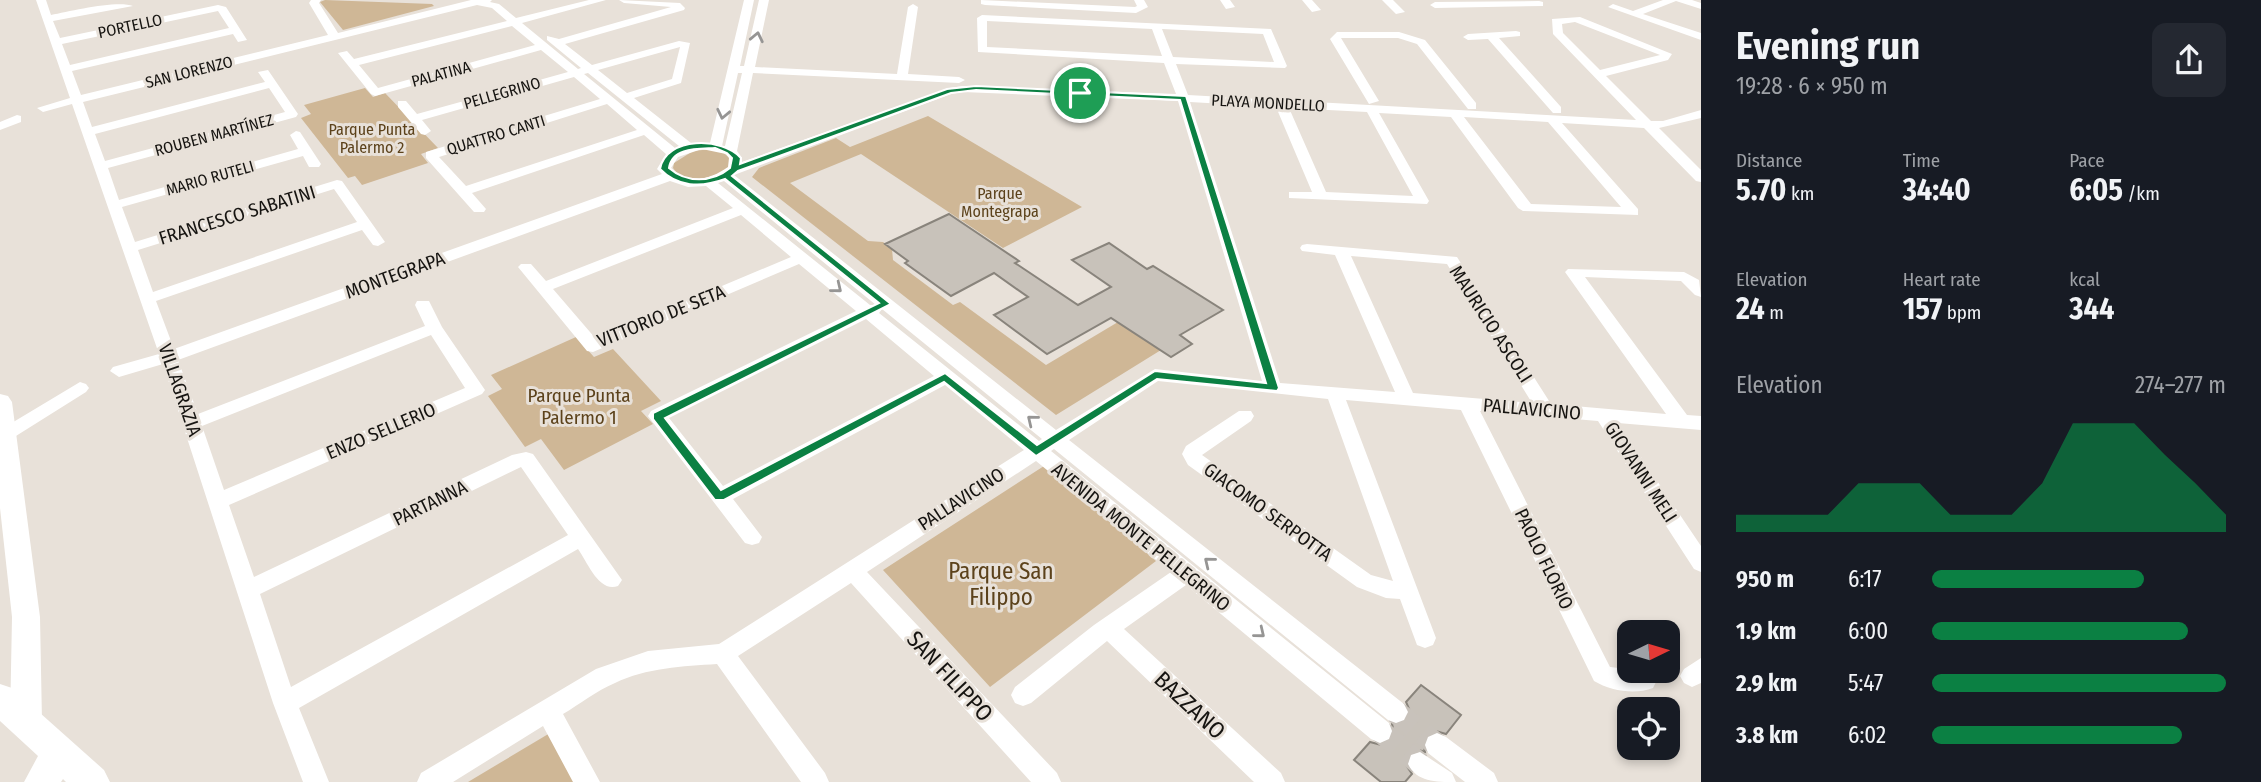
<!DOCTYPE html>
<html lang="en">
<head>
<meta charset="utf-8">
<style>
  :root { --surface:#171b24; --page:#242831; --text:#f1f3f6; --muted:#9ea1a6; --accent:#0b8043 }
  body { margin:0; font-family:"Fira Sans Condensed",sans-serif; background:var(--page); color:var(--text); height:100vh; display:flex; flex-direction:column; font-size:26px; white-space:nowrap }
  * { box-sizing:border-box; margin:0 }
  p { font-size:23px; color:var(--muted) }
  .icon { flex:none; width:38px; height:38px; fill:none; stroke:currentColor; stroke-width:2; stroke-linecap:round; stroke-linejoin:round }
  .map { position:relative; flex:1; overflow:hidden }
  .side { display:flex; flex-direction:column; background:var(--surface); width:560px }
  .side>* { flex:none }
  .needle { width:46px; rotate:85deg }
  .controls { position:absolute; left:1617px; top:620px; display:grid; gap:14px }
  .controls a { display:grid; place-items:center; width:63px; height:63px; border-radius:14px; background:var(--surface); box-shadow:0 4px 10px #0003; font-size:35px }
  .pin { position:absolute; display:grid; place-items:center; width:60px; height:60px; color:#fff; margin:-30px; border:4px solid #fff; border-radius:50%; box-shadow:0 2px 7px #0007 }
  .round { display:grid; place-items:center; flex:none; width:74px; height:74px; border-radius:14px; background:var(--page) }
  .overview { display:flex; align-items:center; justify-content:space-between; height:119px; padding:0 35px }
  h1 { font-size:38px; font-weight:700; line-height:52px }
  .figures { display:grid; grid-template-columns:repeat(3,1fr); gap:10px; height:119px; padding:7px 35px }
  .figures div { display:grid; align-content:center }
  .figures b { font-size:30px; font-weight:700 }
  .figures small { font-size:19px; font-weight:400 }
  .figures p { font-size:19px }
  .chart { height:196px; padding:14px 35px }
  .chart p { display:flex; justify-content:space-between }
  .chart svg { width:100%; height:126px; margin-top:7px; fill:var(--accent); opacity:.7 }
  ul { padding:0 35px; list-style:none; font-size:23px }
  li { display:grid; grid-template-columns:112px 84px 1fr; align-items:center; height:52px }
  li i { height:18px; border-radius:9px; background:var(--accent) }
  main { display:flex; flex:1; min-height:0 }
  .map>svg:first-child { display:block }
  .green { fill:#cfb796 }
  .building { fill:#c8c2ba; stroke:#89847c; stroke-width:2 }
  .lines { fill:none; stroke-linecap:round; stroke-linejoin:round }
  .minor-tunnel { stroke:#c8c2bb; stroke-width:23; stroke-dasharray:23 11; stroke-linecap:butt }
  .minor { fill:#fff; fill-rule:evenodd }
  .tertiary { fill:#fff; fill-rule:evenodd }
  .secondary { fill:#fff; fill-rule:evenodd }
  .oneway { stroke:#969594 }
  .route { fill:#0b8043; stroke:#fff; stroke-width:2; fill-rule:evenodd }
  .labels { text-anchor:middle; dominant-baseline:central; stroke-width:6; stroke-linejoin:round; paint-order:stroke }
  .far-street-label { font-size:16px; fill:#161411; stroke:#e8e1d9 }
  .far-park-label { font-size:16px; fill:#5c421b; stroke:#e8e1d9 }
  .street-label { font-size:19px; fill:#161411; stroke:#e8e1d9 }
  .park-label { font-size:19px; fill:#5c421b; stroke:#e8e1d9 }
  .near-park-label { font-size:23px; fill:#5c421b; stroke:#e8e1d9 }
  .near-street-label { font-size:23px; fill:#161411; stroke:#e8e1d9 }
</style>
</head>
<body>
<main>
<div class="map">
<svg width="1701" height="782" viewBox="0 0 1701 782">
  <rect width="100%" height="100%" fill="#e8e1d9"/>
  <path class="green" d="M325 0 432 4 434 6 343 30 320 2Z
    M365 88 373 97 385 93 438 148 421 154 428 163 362 185 355 176 348 178 301 118 311 114 304 105Z
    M928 116 1082 207 1003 248 861 154 790 183 868 241 883 242 892 249 893 260 953 305 960 302 1046 365 1118 322 1161 350 1056 415 752 177 759 168 836 138 850 147Z
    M712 149 721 151 731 159 729 169C712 177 687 188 673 168L674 163 693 151Z
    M576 337 594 357 613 349 661 401 641 411 653 424 564 470 541 439 525 447 488 396 502 389 491 375Z
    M1044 466 1156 561 990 687 883 570Z
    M550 733 576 782H468Z"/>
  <path class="building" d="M949 214 1019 261 1015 263 1078 305 1111 287 1072 260 1109 243 1147 269 1153 266 1223 310 1180 335 1192 344 1171 357 1111 318 1047 354 994 315 1028 297 994 273 951 296 905 263 908 261 885 244Z
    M1421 685 1461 715 1446 734 1436 731 1427 735 1423 744 1425 752 1419 750 1409 754 1406 765 1412 774 1405 782H1381L1354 760 1370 742 1381 745 1391 740 1394 732 1392 724 1406 721 1410 711 1406 702Z"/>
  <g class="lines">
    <path class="minor-tunnel" d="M1396 712 1437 745
      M1380 731 1420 764"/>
    <path class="minor" d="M36 0H46L51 15C71 11 117 0 133 6L53 21 60 38 218 5 226 7 247 40 238 42 233 34 72 71 81 95 328 35 309 3 311 0H321L319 3 338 33 471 0H492L490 2 499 4 516 18 589 0H606L522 23 578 69 581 68 547 40V36L559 39 671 7 624 3 619 0 680 3 685 8 684 10 565 44 592 65 679 41 690 43 681 83 634 98 691 143H710L744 0H754L740 66H744L759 0H769L755 67 897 74 908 7 913 4 918 7 908 74 959 77 965 80 959 83 753 73 737 151 742 158V162L949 88 963 86 1176 94 1164 63 978 52 977 18 982 15 1271 29 1287 66 1285 68 1176 64 1188 95 1636 120 1553 34 1552 19 1580 17 1672 54 1668 60 1606 76 1651 121H1663L1701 110V118L1659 128 1701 170V182L1696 181 1644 128 1562 123 1638 209V215L1523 211 1518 208 1451 117 1379 113 1429 201 1427 204 1289 198V192H1312L1276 107 1190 102 1280 383 1395 392 1335 255 1302 251 1300 248 1302 245 1307 244 1457 257 1551 404 1666 414 1565 272 1568 269 1684 272 1699 280 1701 297 1695 295 1681 281 1585 277 1687 415 1701 416V430L1618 423 1701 546V572L1694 569 1598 421 1480 411 1610 667 1653 672 1657 680 1653 688C1635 695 1611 691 1594 681L1461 410 1346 400 1436 638 1433 645 1425 648 1417 645 1400 599 1386 598 1357 587 1188 465 1182 454 1186 446 1239 411H1251L1254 416 1251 421 1202 455 1371 575 1393 581 1328 399 1158 381 1069 440 1404 704 1408 712 1404 720 1396 723 1388 720 1054 449 1051 451 1389 723 1392 731 1389 739 1380 743 1371 739 1186 585 1124 629 1281 773 1285 782H1254L1107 641 1031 703 1023 706 1015 703 1011 695 1015 687 1094 625 1171 572 1036 461 867 572 1057 773 1061 782H1031L851 583 738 656 825 773 829 782H801L717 664C683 666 646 668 615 683 596 691 580 704 563 714L600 782H573L543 726 453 782H417L421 773 596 669 648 651 719 644 1024 450 945 385 733 499 762 537 759 543 752 545 745 543 648 416 651 411 856 311 799 264 593 352 587 351 518 267 521 264H531L546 281 733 208 706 186 688 187 670 181 178 360 198 414 425 326 415 305 417 301H429L442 327 485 390 482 394 229 505 254 577 512 455 526 452 533 454 622 580 618 586C599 593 588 563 578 549L299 708 329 782H303L273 703 163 364 119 377 110 371 113 367 159 354 72 104 43 112 37 108 70 98ZM477 5 492 8 507 21 354 59 347 51 338 53 371 94 375 96 541 50 568 72 417 114 406 101H398V107L421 134 425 135 431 131 422 120 574 77 600 99 426 152V158L474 212H484L486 209 472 193 644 135 666 154 657 169 662 174 174 349 156 301 362 230 373 245 378 246 385 242 342 181 337 180 135 242 122 207 303 156 309 167H319L321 164 300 132 296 131 290 135 298 149 119 200 108 168 296 117 298 114 268 70 258 72 265 82 92 127 83 102ZM218 11 229 28 70 65 62 44ZM987 21 1152 29 1162 56 987 47ZM1575 22 1660 55 1600 70 1563 33 1562 24ZM512 26 535 45 378 88 359 65ZM1162 29 1263 34 1274 62 1173 57ZM680 47 672 79 627 93 598 70ZM588 73 679 146 675 148 584 74ZM738 73H742L725 146H722ZM269 88 285 112 105 161 95 134ZM963 92 1178 101 1262 381 1155 369 1056 430 734 175 951 94ZM607 104 637 130 466 186 439 157ZM1289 108 1367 112 1413 196 1326 192ZM1464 117 1548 122 1621 207 1531 204ZM702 149 726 154 729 158 728 167C710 180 687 185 671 168L678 157ZM724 181 876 305H870L718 183ZM334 189 357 222 153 292 138 250ZM741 215 791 257 596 339 553 289ZM1351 256 1447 264 1532 403 1413 393ZM882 309 1042 439 1039 441 879 313ZM866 319 934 376 723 486 669 418ZM431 335 465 388 224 490 202 426ZM521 467 568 535 291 687 260 594Z
      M981 0 1135 7 1137 6 1134 0H1144L1148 7 1136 13 985 5 981 4Z
      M1220 0H1230L1235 7 1226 9Z
      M1302 0H1312L1321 10 1312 12Z
      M1382 0H1393L1405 12 1396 14Z
      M1663 0H1692L1701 3V9L1676 1 1643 14 1701 33V40L1608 7 1613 4 1633 11Z
      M1539 1 1543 2V6L1435 8 1430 5 1435 2Z
      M1516 31 1520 32V36L1499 38 1561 107V113H1553L1488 39 1468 40 1463 37 1468 34Z
      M1399 32 1425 40 1476 103V109H1468L1417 44 1398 38H1341L1379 101 1369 104 1330 39 1337 32Z
      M17 115 21 116V122L0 130V122Z
      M80 382 86 384 89 388 86 392 0 446V430Z
      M1701 658V683L1692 687 1684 683 1680 676 1684 669Z
      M1437 733 1446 737 1494 773 1498 782H1465L1428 753 1425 745 1428 737Z
      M1420 752 1452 773 1456 782C1435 782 1417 782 1408 764L1411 755Z"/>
    <path class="tertiary" d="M0 394 8 396 12 402 40 617 42 722 37 732 26 737 15 732 10 722 12 617 0 508Z"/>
    <path class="secondary" d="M0 684 12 688 104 770 110 782H66L63 779 61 782H24L38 756 0 721Z"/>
  </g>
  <defs><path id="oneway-chevron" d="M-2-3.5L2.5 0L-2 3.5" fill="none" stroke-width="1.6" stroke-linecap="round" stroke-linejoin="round" transform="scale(1.75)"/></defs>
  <g class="oneway">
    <use href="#oneway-chevron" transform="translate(757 37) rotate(-78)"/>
    <use href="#oneway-chevron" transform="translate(723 114) rotate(102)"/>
    <use href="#oneway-chevron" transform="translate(837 288) rotate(39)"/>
    <use href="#oneway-chevron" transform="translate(1032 420) rotate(-141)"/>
    <use href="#oneway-chevron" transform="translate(1209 562) rotate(-141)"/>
    <use href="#oneway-chevron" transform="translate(1260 633) rotate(39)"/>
  </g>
  <path class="route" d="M976 86 1186 96 1279 388 1277 391 1157 379 1036 456 944 382 724 500H715L653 419V413L879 303 725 179C701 188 677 187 660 169 666 136 723 137 741 158L740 164 947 89ZM976 90 1180 100 1266 383 1155 371 1037 445 945 373 721 490 665 418 891 304 732 176 738 171 951 93ZM715 148 727 153 732 158 730 168C712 183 686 183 669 168 672 147 699 149 715 148Z"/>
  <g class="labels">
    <g class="far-street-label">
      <text transform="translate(130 26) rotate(-12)">PORTELLO</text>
      <text transform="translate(189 72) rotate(-14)">SAN LORENZO</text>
      <text transform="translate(441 74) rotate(-15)">PALATINA</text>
      <text transform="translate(502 93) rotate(-16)">PELLEGRINO</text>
      <text transform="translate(1268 103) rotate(3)">PLAYA MONDELLO</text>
      <text transform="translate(214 135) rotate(-15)">ROUBEN MARTÍNEZ</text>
      <text transform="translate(496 135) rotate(-17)">QUATTRO CANTI</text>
      <text transform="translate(210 178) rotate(-16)">MARIO RUTELI</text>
    </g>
    <g class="far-park-label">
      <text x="372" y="129">Parque Punta<tspan x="372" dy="18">Palermo 2</tspan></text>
      <text x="1000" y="193">Parque<tspan x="1000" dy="18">Montegrapa</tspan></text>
    </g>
    <g class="street-label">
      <text transform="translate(237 215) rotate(-17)">FRANCESCO SABATINI</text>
      <text transform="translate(395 275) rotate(-20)">MONTEGRAPA</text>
      <text transform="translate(661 316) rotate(-22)">VITTORIO DE SETA</text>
      <text transform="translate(1491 324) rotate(57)">MAURICIO ASCOLI</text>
      <text transform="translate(180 390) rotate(71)">VILLAGRAZIA</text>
      <text transform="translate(1532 409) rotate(5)">PALLAVICINO</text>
      <text transform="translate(381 431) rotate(-23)">ENZO SELLERIO</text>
      <text transform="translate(1641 472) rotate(57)">GIOVANNI MELI</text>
      <text transform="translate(961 499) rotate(-33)">PALLAVICINO</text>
      <text transform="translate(430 503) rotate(-26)">PARTANNA</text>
      <text transform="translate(1268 512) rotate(36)">GIACOMO SERPOTTA</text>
      <text transform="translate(1141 537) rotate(39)">AVENIDA MONTE PELLEGRINO</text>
      <text transform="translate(1544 559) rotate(64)">PAOLO FLORIO</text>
    </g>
    <g class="park-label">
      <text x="579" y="395">Parque Punta<tspan x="579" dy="22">Palermo 1</tspan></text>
    </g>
    <g class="near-park-label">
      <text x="1001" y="571">Parque San<tspan x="1001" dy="26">Filippo</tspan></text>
    </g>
    <g class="near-street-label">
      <text transform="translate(950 676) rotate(47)">SAN FILIPPO</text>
      <text transform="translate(1190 705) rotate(43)">BAZZANO</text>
    </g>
  </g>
</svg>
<div class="controls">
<a><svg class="needle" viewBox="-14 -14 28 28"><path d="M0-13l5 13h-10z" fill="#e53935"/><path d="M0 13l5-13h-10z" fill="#9ea1a6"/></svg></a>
<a><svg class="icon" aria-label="locate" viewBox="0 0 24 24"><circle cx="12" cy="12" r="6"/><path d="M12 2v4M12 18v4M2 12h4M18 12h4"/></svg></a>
</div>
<div class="pin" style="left:1080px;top:93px;background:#1e9e55"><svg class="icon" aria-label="arrive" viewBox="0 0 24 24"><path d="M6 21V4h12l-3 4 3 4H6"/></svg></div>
</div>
<section class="side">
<div class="overview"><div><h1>Evening run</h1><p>19:28 · 6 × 950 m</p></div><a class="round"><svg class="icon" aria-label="share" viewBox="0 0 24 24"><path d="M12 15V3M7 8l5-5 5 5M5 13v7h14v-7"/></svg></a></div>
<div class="figures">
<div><p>Distance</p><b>5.70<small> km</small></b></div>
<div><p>Time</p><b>34:40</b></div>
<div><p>Pace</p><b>6:05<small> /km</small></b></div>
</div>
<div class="figures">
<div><p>Elevation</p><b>24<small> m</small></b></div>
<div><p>Heart rate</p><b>157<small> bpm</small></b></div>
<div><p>kcal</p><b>344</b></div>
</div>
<div class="chart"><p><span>Elevation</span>274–277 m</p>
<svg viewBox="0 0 160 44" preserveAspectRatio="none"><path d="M0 44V38L10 38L20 38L30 38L40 27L50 27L60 27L70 38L80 38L90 38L100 27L110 6L120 6L130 6L140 17L150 27L160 38V44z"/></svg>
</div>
<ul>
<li><b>950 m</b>6:17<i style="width:72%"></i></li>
<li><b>1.9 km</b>6:00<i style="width:87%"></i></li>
<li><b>2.9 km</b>5:47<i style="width:100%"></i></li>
<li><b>3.8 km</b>6:02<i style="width:85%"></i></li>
</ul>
</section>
</main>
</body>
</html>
